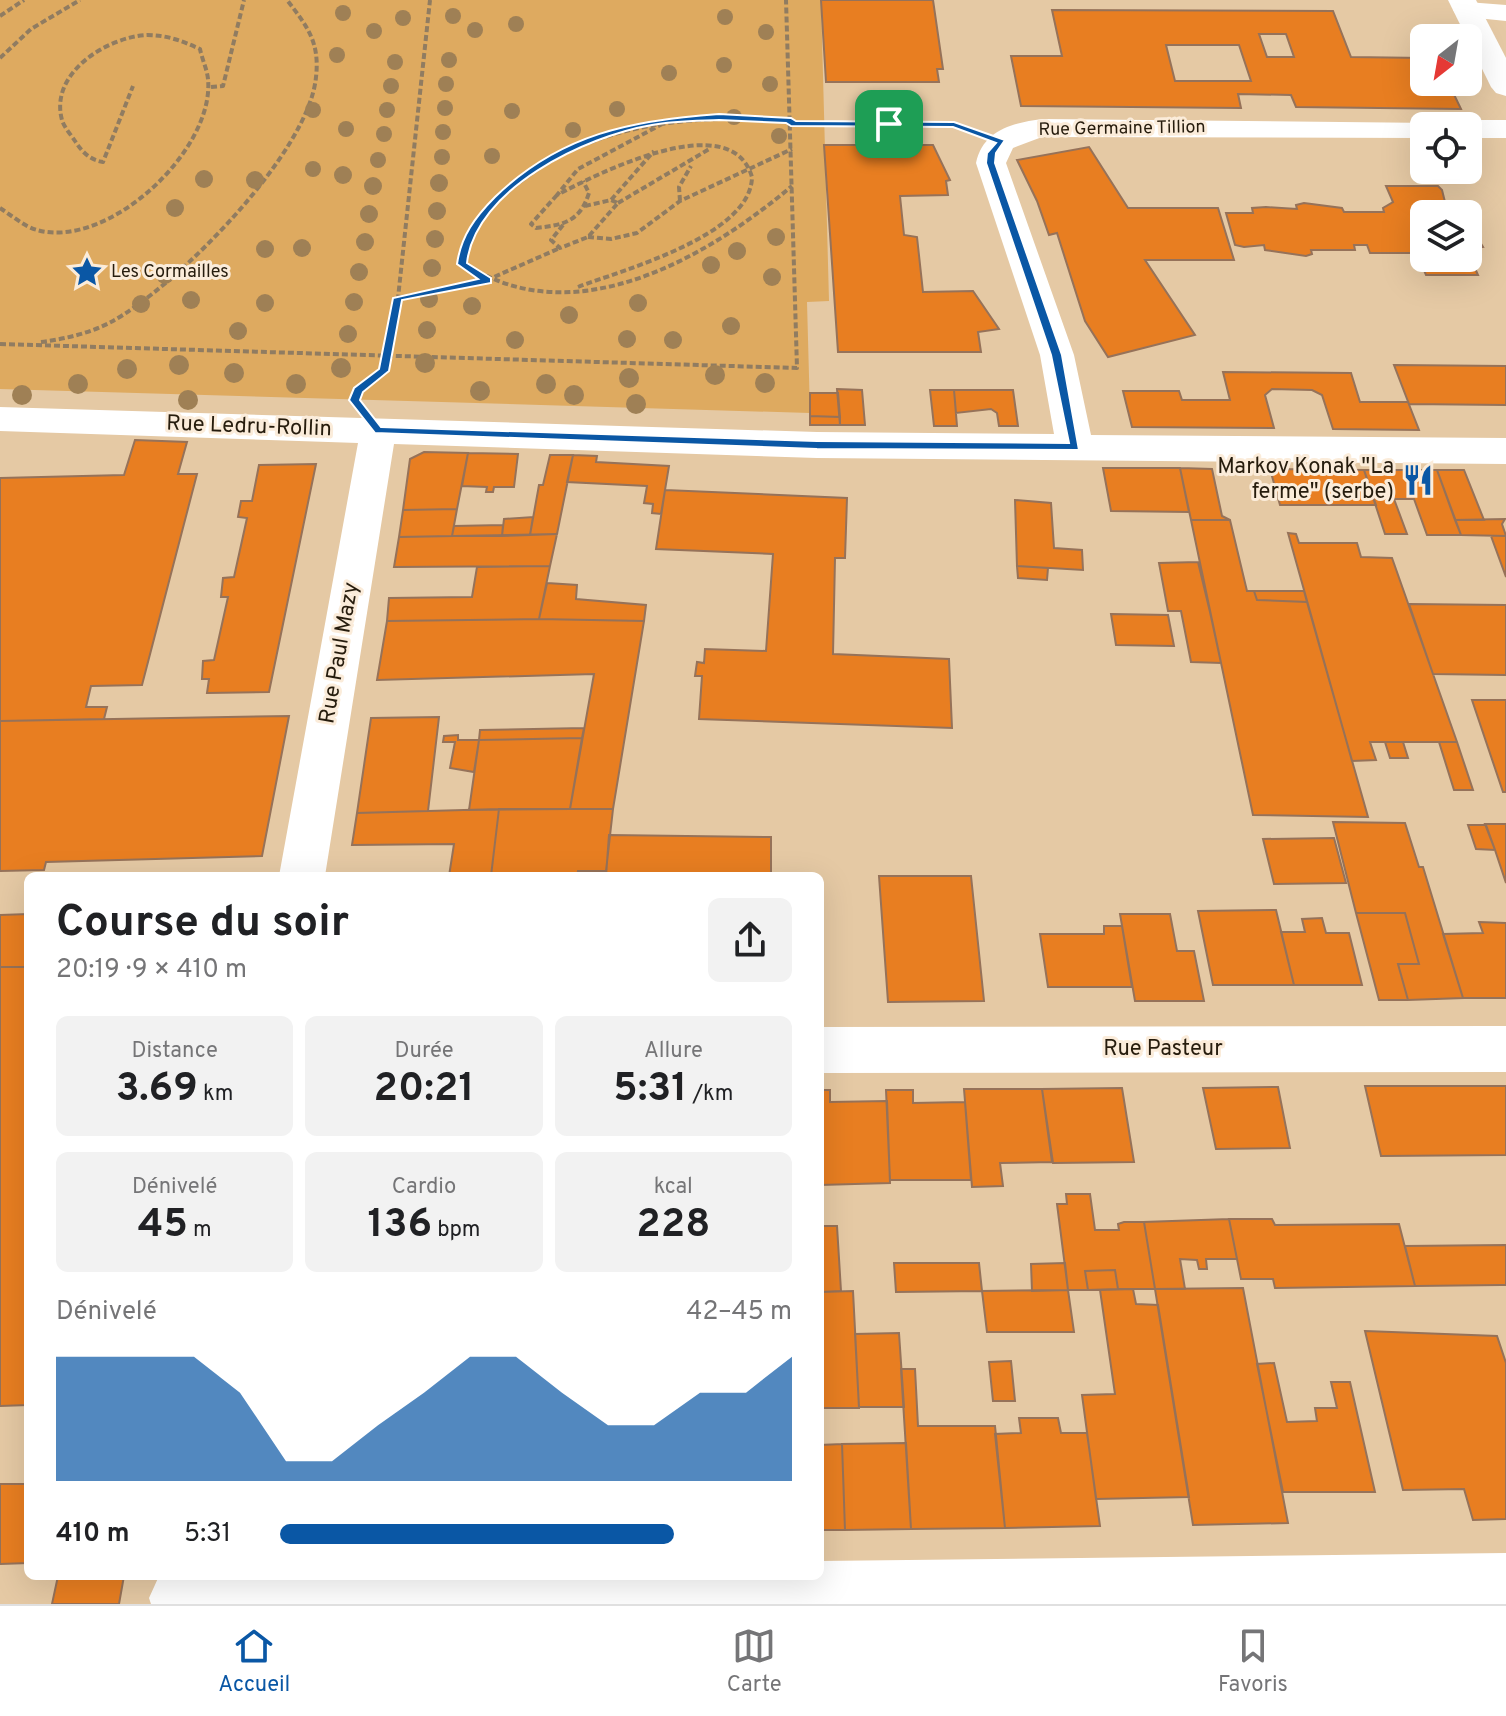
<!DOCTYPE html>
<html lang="fr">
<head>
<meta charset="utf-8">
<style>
  :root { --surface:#fff; --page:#f2f2f2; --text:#202124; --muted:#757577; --line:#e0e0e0; --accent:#0a57a5 }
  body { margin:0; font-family:Overpass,sans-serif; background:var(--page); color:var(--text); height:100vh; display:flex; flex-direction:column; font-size:30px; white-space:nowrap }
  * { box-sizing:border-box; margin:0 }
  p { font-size:26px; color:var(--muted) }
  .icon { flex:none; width:44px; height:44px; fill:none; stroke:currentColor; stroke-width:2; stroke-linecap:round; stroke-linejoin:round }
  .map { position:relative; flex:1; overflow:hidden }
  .drawer { position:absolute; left:24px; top:872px; width:800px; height:708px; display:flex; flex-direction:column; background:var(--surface); border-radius:12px; box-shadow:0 8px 32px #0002 }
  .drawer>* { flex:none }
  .needle { width:52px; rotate:211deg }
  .buttons { position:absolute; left:1410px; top:24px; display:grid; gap:16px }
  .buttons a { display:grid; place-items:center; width:72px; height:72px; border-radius:12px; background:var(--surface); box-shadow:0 8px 32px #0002; font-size:40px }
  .pin { position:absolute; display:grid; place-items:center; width:68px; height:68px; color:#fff; margin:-34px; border-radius:16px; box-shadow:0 4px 12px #0006 }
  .round { display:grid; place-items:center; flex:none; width:84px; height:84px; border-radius:12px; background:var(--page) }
  .summary { display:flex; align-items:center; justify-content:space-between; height:136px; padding:0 32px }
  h1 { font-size:44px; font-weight:700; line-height:60px }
  .metrics { display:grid; grid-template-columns:repeat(3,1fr); gap:12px; height:136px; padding:8px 32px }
  .metrics div { display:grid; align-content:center; border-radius:12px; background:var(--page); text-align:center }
  .metrics b { font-size:40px; font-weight:700 }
  .metrics small { font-size:22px; font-weight:400 }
  .metrics p { font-size:22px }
  .chart { height:224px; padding:16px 32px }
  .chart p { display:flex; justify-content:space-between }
  .chart svg { width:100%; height:144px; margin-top:8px; fill:var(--accent); opacity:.7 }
  ul { padding:0 32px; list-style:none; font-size:26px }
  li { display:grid; grid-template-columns:128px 96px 1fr; align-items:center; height:60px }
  li i { height:20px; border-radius:10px; background:var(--accent) }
  .tabs { display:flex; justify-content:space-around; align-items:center; height:112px; border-top:2px solid var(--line); background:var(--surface); font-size:22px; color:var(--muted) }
  .tabs a { display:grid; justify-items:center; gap:4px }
  .tabs .on { color:var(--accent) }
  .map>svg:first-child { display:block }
  .green { fill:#deaa60 }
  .building { fill:#e87e21; stroke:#967259; stroke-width:2; fill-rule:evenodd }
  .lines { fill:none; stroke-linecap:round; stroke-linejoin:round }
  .path { stroke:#907c61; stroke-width:4; stroke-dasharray:6 3; stroke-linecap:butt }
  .street { fill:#fff; fill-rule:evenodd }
  .secondary { fill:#fff; fill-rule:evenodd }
  .tree { fill:#9f8055 }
  .route { fill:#0a57a5; stroke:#fff; stroke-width:2; fill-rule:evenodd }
  .labels { text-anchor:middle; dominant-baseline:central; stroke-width:6; stroke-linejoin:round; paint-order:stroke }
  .far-street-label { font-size:18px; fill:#261c0d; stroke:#fbecda }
  .far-poi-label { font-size:18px; fill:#261c0d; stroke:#fbecda; text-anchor:start }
  .street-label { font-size:22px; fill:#261c0d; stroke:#fbecda }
  .poi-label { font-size:22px; fill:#261c0d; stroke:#fbecda; text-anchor:end }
</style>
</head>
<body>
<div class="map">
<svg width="1506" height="1604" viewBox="0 0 1506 1604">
  <rect width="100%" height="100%" fill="#e5c9a4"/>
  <path class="green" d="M0 0H821L829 301 807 302 810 413 0 389Z"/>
  <path class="building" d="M821 0H933L943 69H937L939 82H826Z
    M1052 10 1333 11 1351 57 1424 58V82H1448L1461 109 1296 107 1291 95 1238 94 1241 108 1021 106 1011 56H1062ZM1259 34H1286L1294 57H1267ZM1166 45H1239L1251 81H1175Z
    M824 145H933L950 180 946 181 948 195 900 196 904 235 917 237 923 292 973 291 999 329 978 332 981 352H838Z
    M1089 147 1128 208H1218L1234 260H1145L1195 335 1108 357 1085 321 1057 233 1049 235 1037 201 1017 160Z
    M1386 186H1438L1442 190 1445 202H1453L1460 214H1424V258H1468V229H1472L1483 247 1474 248 1478 257H1470L1478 275H1426L1418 256 1411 253H1370L1367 245H1354L1355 250H1311L1312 254 1306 256 1265 250 1264 245 1244 247 1235 245 1226 213H1253L1252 208 1266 207 1297 209 1296 205 1304 203 1342 208 1344 212H1384L1383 208 1393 202Z
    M1394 365 1506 366V405L1409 404Z
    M1223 372 1351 373 1360 402H1408L1419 430 1333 429 1322 395 1312 390 1272 389 1265 395 1274 428 1132 427 1123 391H1179L1182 400H1230Z
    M837 389 862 390 865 425H840Z
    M930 390H954L957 426H934Z
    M954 390H1013L1018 426H999L997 413 991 409 956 413Z
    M810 393H838L840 417 810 416Z
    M810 416 840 417V425H810Z
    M135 440 187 442 178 474H197L142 685 91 686 86 707H107L104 719 0 721V478L124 475Z
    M424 452 468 453 457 509 403 510 410 459Z
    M468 453 518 454 514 487H494L493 492H486L487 487 462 486Z
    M550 455H573L557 534 530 535 539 485H543Z
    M573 455 597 456 596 462 669 466 661 514 652 513 653 504 644 503 647 486 567 482Z
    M316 464 269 692 207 693 209 679H202L203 661 214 660 228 597H221L223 578 234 577 247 518 238 517 241 501H252L259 465Z
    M1103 468H1180L1189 512 1111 511Z
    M1180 468 1212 469 1222 516 1230 520H1191Z
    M1270 469 1364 470 1376 505H1280Z
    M1364 470H1437L1461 535H1427L1414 499H1394L1407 534H1385Z
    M1437 470H1464L1484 520H1455Z
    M665 490 847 498 845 558H835L833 654 949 659 952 728 699 719 702 676H695L697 662 704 663 705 649 766 651 773 554 656 549Z
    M1015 500 1051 503 1054 548 1082 550 1083 570 1017 566Z
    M457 509 452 536 399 537 403 510Z
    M533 517 530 535 502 536 504 519Z
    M1505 519 1502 524 1506 536 1461 535 1455 520Z
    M1191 520H1230L1247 591H1254L1257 600 1307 602 1368 817 1253 815Z
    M503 525 502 536H452L454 526Z
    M1288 533 1296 534 1299 543H1357L1361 557 1392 558 1457 742H1370L1376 760 1352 761Z
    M557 534 550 566 394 567 399 537Z
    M1491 536H1506V577Z
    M1198 562 1210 612 1221 663 1191 662 1181 611H1168L1159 563Z
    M550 566 539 619 387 621 389 598 472 597 477 567Z
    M1017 566 1048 568 1047 580 1018 578Z
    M547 583 577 585 576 599 646 605 644 621 539 619Z
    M1254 591H1304L1307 602 1257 600Z
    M1409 604 1506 605V675L1433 674Z
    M1111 614 1168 615 1174 646 1116 645Z
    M539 619 644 621 613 809H570L594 674 377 680 387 621Z
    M1472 700H1506V792H1503Z
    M289 716 262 856 46 862 44 870 0 871V721Z
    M439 717 428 811 357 813 371 718Z
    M584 728 582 738 479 740 480 730Z
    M458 735V740H479L474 772 450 768 455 742H443L444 736Z
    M582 738 570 809 469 810 479 740Z
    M1385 742H1403L1408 758H1390Z
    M1439 742H1457L1473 790H1454Z
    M499 809 491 876H449L454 844 352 845 357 813Z
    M499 809H613L606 871H578L577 876H491Z
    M1333 822 1405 823 1419 867H1423L1463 998 1408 1000 1398 964H1419L1405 913H1356Z
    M1485 824H1506V883L1495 850Z
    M1468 825H1486L1495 850 1476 849Z
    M609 835 771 837V876H606Z
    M1334 838 1346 883 1274 884 1263 839Z
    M879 876H971L984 1001 888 1002Z
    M1276 910 1294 985H1213L1198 911Z
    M1356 913H1405L1419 964H1398L1408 1000H1379Z
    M28 914V967H0V915Z
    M1120 914H1170L1177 951H1194L1204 1001H1135Z
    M1322 918 1326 933H1349L1362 985H1294L1281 932H1305L1302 919Z
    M1479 922 1506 923V998H1463L1443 934 1483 933Z
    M1104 926H1122L1132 987H1048L1040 934H1104Z
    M0 967H28V1405L0 1406Z
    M1365 1086H1506V1155L1381 1156Z
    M1278 1087 1290 1148 1216 1149 1203 1088Z
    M1122 1088 1134 1162 1053 1163 1042 1089Z
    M964 1089H1042L1052 1162 1000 1163 1003 1186 972 1187Z
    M820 1090H830V1102L887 1101 890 1183 820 1185Z
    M886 1090H913V1103L965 1102 971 1180H890Z
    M1066 1194H1090L1095 1230H1119L1118 1224 1124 1222H1144L1155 1289H1118L1115 1270 1085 1271 1088 1290H1068L1057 1204H1067Z
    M1229 1219H1272L1275 1225 1399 1224 1415 1286 1275 1288 1273 1279H1241Z
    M1229 1219 1237 1259H1206L1207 1269H1199L1197 1260 1180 1259 1185 1289H1155L1144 1222Z
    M820 1226H837L841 1291 820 1292Z
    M1506 1245V1285H1501L1415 1286 1405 1246Z
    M894 1263H979L982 1291 896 1292Z
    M1065 1263 1068 1290 1032 1291 1031 1264Z
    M1115 1270 1118 1289 1088 1290 1085 1271Z
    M1243 1288 1288 1523 1193 1525 1155 1289Z
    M1133 1289 1136 1304 1158 1305 1189 1497 1096 1499 1082 1395 1115 1394 1100 1290Z
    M1068 1290 1074 1332H987L982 1291Z
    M853 1291 859 1408H820V1292Z
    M1365 1331 1497 1336 1506 1363V1519L1473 1520 1464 1489 1403 1490Z
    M899 1333 904 1407H859L855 1334Z
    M1011 1361 1015 1401H993L989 1362Z
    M1274 1363 1287 1422 1317 1421 1315 1408H1337L1331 1382H1350L1375 1492H1283L1257 1364Z
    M901 1369H915L918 1426H995L1005 1528 911 1529Z
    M1019 1418H1058L1061 1433H1087L1100 1526 1005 1528 995 1434 1021 1433Z
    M906 1443 911 1529 845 1530 842 1444Z
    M842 1444 845 1530H820V1445Z
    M0 1484H28V1563L0 1564Z
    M58 1576H124L119 1604H52Z"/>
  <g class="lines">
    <path class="path" d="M0 16 24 0
      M0 58 31 29 80 0
      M211 87 223 86 244 0
      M791 120C690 115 592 121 511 189 487 209 467 232 462 264 475 270 488 277 501 282 603 319 717 249 792 186
      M791 124H954L967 129
      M557 195 531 224 536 228C563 225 580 222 589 193L583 181
      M680 201 679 187 691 166
      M618 203 711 148
      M585 206 611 200 654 151
      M0 208C11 215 25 227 37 230 108 250 215 150 208 79 207 69 202 59 200 49 182 41 167 35 147 35 107 37 49 73 62 120 64 127 71 135 75 141 82 152 90 160 103 162L133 86
      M563 225 551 240 560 248 588 237 618 203 611 200
      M588 237 611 239 637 233 680 201 792 149
      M578 287C622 270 751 236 752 177 731 105 595 175 557 195L578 169 666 122
      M398 298 487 280 560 248
      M41 342C65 339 90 333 111 322 176 287 309 153 316 77 320 42 307 26 287 0
      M0 344 797 368 786 0
      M356 394 384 371 398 298 430 0"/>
    <path class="street" d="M1467 2 1506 5V21L1457 16 1453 10 1457 4Z
      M1042 119 1435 123 1437 126H1424V138L1042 137 1013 148 1006 163 1074 355 1091 435 1506 438V464L817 458 394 444 325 876H279L358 443 0 431V407L817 432 1054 434 1040 355 976 163C983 130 1013 123 1042 119Z
      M1468 120H1506V138H1468V126H1455Z
      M1506 1026V1072L820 1073V1027Z
      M1506 1553V1604H151L149 1598 159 1576H820V1561Z"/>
    <path class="secondary" d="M1448 0H1476L1506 58V96L1496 93 1491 87Z"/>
  </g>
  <g class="tree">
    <circle cx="343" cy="13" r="8"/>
    <circle cx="453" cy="16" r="8"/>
    <circle cx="725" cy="17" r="8"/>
    <circle cx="403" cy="18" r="8"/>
    <circle cx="516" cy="24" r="8"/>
    <circle cx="475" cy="30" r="8"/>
    <circle cx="374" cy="31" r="8"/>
    <circle cx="766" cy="32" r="8"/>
    <circle cx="337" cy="55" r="8"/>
    <circle cx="449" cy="60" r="8"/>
    <circle cx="395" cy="62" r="8"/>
    <circle cx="724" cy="65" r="8"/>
    <circle cx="669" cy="73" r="8"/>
    <circle cx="446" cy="84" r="8"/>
    <circle cx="770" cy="84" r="8"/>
    <circle cx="391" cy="86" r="8"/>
    <circle cx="445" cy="108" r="8"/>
    <circle cx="617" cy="109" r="8"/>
    <circle cx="313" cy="110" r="8"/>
    <circle cx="387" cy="110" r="8"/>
    <circle cx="512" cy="111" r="8"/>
    <circle cx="734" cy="117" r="8"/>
    <circle cx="346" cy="129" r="8"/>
    <circle cx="573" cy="130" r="8"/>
    <circle cx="443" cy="132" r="8"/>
    <circle cx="384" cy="134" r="8"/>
    <circle cx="779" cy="136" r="8"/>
    <circle cx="492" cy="156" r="8"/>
    <circle cx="442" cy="157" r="8"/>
    <circle cx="378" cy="160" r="8"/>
    <circle cx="313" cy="169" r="8"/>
    <circle cx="343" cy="175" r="9"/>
    <circle cx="204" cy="179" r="9"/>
    <circle cx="255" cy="180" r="9"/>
    <circle cx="439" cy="183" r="9"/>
    <circle cx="373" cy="186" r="9"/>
    <circle cx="175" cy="208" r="9"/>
    <circle cx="437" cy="211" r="9"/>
    <circle cx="369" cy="214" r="9"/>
    <circle cx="776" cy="237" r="9"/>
    <circle cx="435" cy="239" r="9"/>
    <circle cx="365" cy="242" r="9"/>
    <circle cx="302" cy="248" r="9"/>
    <circle cx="265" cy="249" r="9"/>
    <circle cx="737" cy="251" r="9"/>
    <circle cx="711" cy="265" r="9"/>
    <circle cx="432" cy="268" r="9"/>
    <circle cx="359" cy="272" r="9"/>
    <circle cx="165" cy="275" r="9"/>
    <circle cx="772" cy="277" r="9"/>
    <circle cx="429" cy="299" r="9"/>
    <circle cx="191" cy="300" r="9"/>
    <circle cx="354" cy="302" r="9"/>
    <circle cx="265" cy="303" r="9"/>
    <circle cx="638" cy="303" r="9"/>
    <circle cx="141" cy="304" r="9"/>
    <circle cx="472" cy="306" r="9"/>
    <circle cx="569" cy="315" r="9"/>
    <circle cx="731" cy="326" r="9"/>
    <circle cx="427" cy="330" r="9"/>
    <circle cx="238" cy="331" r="9"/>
    <circle cx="348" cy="334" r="9"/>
    <circle cx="627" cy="339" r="9"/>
    <circle cx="515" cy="340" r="9"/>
    <circle cx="673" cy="340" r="9"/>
    <circle cx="425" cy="363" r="10"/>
    <circle cx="179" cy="365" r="10"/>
    <circle cx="341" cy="368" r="10"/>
    <circle cx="127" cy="369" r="10"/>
    <circle cx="234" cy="373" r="10"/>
    <circle cx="715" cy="375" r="10"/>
    <circle cx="629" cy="378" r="10"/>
    <circle cx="765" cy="383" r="10"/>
    <circle cx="78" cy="384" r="10"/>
    <circle cx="296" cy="384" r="10"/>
    <circle cx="546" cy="384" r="10"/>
    <circle cx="480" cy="391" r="10"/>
    <circle cx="22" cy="395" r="10"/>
    <circle cx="574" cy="395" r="10"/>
    <circle cx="188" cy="400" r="10"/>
    <circle cx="636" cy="404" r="10"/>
  </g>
  <path class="route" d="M719 114 791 118 796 121 954 122 1005 140 996 153 995 163 1062 355 1079 450 817 449 375 433 349 400 354 388 379 369 393 298 478 279 457 264C461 236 475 217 495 197 560 134 632 120 719 114ZM719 120 786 123 791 126 953 127 996 143 987 153 986 163 1051 355 1069 443 817 441 381 427 360 400 363 392 389 371 402 300 491 283V278L467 263C475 189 586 136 652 125 674 121 697 121 719 120Z"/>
  <defs>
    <symbol id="sight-bare" viewBox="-9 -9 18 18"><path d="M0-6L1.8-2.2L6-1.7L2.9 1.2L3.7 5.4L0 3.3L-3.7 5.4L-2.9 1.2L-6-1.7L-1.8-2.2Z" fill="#0a57a5" stroke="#fbecda" stroke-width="2.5" paint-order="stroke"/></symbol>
    <symbol id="restaurant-bare" viewBox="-9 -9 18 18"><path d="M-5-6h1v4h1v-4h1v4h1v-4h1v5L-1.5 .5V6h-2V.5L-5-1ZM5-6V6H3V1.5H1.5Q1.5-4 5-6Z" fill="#0a57a5" stroke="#fbecda" stroke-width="2.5" paint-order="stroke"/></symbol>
  </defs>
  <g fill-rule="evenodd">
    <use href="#sight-bare" x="65" y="250" width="44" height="44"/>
    <use href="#restaurant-bare" x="1396" y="458" width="44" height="44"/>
  </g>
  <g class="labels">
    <g class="far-street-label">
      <text transform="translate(1122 129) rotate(-1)">Rue Germaine Tillion</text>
    </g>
    <g class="far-poi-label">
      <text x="111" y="272">Les Cormailles</text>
    </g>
    <g class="street-label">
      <text transform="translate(249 427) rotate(2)">Rue Ledru-Rollin</text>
      <text transform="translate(340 653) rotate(-80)">Rue Paul Mazy</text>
      <text x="1163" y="1049">Rue Pasteur</text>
    </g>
    <g class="poi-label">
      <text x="1394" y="467">Markov Konak "La<tspan x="1394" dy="25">ferme" (serbe)</tspan></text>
    </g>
  </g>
</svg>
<div class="buttons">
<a><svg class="needle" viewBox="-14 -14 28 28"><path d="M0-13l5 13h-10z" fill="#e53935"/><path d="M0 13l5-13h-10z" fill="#757577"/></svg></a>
<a><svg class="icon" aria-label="locate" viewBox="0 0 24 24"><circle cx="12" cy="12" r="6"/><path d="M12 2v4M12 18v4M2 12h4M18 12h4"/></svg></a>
<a><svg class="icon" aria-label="layers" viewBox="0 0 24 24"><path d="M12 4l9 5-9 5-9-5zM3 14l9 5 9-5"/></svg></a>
</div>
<div class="pin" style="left:889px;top:124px;background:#1e9e55"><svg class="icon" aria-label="arrive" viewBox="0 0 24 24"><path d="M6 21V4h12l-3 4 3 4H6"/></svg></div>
<section class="drawer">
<div class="summary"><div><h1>Course du soir</h1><p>20:19 · 9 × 410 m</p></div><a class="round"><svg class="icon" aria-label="share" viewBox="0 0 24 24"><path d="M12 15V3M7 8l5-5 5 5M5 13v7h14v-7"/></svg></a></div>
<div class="metrics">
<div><p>Distance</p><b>3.69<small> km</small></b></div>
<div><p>Durée</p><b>20:21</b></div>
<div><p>Allure</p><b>5:31<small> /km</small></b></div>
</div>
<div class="metrics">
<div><p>Dénivelé</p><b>45<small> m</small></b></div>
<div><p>Cardio</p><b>136<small> bpm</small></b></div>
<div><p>kcal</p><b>228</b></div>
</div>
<div class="chart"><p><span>Dénivelé</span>42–45 m</p>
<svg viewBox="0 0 160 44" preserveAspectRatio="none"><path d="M0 44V6L10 6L20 6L30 6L40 17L50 38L60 38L70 27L80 17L90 6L100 6L110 17L120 27L130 27L140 17L150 17L160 6V44z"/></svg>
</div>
<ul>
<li><b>410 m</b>5:31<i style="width:77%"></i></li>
</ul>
</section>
</div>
<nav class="tabs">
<a class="on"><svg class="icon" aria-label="home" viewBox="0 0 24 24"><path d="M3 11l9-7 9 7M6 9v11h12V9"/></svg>Accueil</a>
<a><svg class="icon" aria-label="map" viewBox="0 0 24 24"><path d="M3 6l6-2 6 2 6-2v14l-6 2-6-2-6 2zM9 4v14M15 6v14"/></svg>Carte</a>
<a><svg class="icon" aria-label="saved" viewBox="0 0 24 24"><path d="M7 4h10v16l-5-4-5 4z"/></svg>Favoris</a>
</nav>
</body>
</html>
